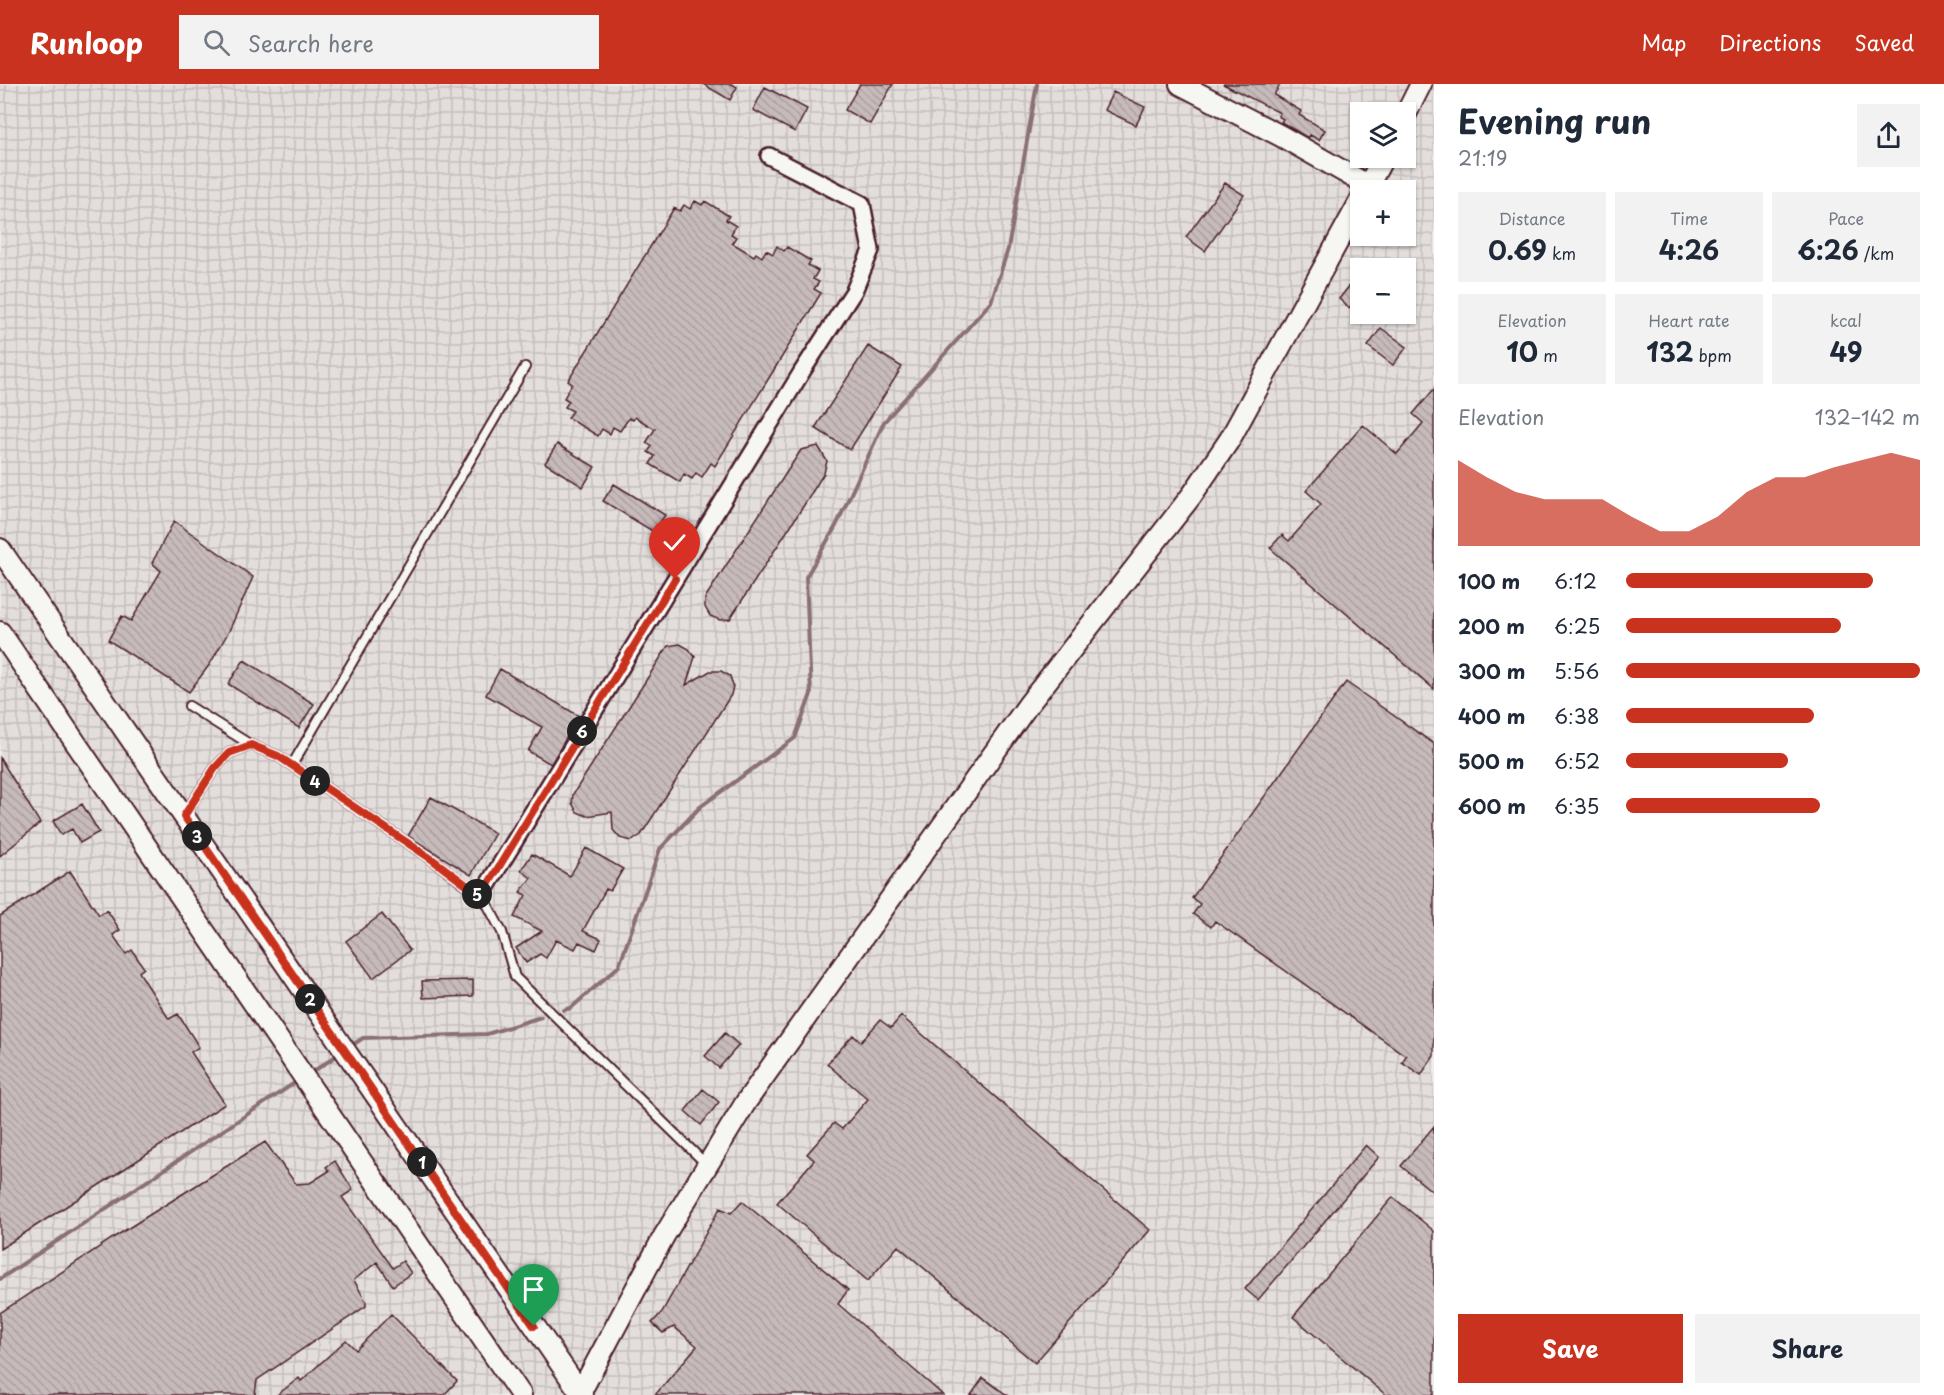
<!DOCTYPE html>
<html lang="en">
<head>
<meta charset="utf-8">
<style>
  :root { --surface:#fff; --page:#f2f2f3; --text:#1f2937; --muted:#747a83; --accent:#c8321e }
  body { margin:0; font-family:"Playpen Sans",sans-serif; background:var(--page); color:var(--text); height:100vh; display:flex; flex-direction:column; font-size:22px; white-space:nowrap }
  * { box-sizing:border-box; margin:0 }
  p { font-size:20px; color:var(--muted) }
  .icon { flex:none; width:33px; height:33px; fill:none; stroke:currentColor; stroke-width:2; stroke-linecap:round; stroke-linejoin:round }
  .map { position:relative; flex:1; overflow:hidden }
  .panel { display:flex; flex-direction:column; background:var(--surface); width:510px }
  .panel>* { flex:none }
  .tools { position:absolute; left:1350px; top:18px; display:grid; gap:12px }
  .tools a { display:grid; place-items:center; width:66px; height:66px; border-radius:0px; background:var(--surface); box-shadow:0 2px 4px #0004; font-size:30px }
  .pin { position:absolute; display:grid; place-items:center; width:51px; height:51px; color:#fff; margin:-62px -26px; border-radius:50% 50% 50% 0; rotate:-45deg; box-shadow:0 0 6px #0007 }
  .pin .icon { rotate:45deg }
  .km { position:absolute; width:30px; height:30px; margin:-15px; border-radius:50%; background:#222; color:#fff; font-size:16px; line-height:30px; text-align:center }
  .round { display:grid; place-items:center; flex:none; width:63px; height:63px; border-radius:0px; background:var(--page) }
  .head { display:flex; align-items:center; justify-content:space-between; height:102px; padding:0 24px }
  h1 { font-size:33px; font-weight:700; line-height:45px }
  .stats { display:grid; grid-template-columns:repeat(3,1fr); gap:9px; height:102px; padding:6px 24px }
  .stats div { display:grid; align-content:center; border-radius:0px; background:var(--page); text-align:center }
  .stats b { font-size:26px; font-weight:700 }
  .stats small { font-size:16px; font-weight:400 }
  .stats p { font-size:16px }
  .chart { height:168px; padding:12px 24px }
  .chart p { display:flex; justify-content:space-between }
  .chart svg { width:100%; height:108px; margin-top:6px; fill:var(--accent); opacity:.7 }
  .primary-button { display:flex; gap:12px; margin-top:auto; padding:12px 24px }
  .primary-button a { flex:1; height:69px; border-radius:0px; background:var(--accent); color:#fff; font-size:24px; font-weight:700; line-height:69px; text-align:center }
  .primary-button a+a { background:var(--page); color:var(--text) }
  ul { padding:0 24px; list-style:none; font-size:20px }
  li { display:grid; grid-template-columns:96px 72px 1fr; align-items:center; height:45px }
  li i { height:15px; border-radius:8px; background:var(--accent) }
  header { display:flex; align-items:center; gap:36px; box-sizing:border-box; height:84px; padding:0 30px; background:var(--accent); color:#fff }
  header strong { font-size:28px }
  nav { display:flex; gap:33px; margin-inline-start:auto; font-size:21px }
  .search { width:420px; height:54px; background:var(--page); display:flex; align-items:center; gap:15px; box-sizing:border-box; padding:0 21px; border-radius:0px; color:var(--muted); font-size:22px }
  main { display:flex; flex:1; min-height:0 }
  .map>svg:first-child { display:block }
  .industrial { fill:url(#industrial-grid); fill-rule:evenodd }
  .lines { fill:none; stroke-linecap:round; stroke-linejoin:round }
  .stream { stroke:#8a6f74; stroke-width:4 }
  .building { fill:url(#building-back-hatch); stroke:#4a1f2b; stroke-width:1.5 }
  .service-casing { stroke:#4a1f2b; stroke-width:12 }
  .minor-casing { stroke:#4a1f2b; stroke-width:20 }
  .tertiary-casing { stroke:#4a1f2b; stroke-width:24 }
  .service { stroke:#f6f6f2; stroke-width:8 }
  .minor { stroke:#f6f6f2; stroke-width:15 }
  .tertiary { stroke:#f6f6f2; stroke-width:20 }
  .route-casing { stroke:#fff; stroke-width:12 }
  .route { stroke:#c8321e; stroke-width:8 }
</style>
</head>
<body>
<header>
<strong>Runloop</strong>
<div class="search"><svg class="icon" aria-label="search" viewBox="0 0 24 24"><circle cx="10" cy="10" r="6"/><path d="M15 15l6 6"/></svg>Search here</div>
<nav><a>Map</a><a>Directions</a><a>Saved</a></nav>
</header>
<main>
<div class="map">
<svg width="1434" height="1311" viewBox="0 0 1434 1311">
  <defs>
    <pattern id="industrial-grid" width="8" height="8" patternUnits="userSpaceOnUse" patternTransform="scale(1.5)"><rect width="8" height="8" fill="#e3dedc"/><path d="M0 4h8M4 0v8" fill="none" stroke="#c4bebd"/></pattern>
    <pattern id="building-back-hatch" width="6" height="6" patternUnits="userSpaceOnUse" patternTransform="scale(1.5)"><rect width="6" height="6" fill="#c6babb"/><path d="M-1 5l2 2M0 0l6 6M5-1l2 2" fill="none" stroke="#ac9fa1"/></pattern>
  </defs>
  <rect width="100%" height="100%" fill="#efedea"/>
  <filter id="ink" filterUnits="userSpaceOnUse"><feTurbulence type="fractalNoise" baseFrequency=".0167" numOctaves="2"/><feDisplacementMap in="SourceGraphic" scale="12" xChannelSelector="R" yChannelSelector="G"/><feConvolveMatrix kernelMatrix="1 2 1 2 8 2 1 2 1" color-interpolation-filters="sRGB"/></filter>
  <g filter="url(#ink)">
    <path class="industrial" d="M0 0H1434V1311H0ZM1360 28H1406V74H1360ZM1360 106H1406V152H1360ZM1360 184H1406V230H1360Z"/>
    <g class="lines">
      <path class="stream" d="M564 926 571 924 619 882 660 765 700 723 795 654 811 610 806 493 836 442 884 338 991 218 1008 165 1037 0
        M351 962 363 954 487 950 541 933
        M308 991 339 970
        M0 1195 299 996"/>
    </g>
    <path class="building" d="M703 0H732L737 3 730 16Z
      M860 0H893L870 40 845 26Z
      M1223 0H1280L1274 11 1301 27 1299 31 1325 46 1319 56 1310 51 1308 54 1281 38 1283 35 1278 32 1280 29Z
      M765 3 807 25 795 48 753 26Z
      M1113 8 1145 23 1136 41 1104 26Z
      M1225 99 1244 111 1205 167 1186 153Z
      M695 117 702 121 705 117 729 132 726 136 736 142 731 150 736 153 732 159 754 172 756 169 762 173 766 166 773 170 777 162 784 167 787 163 811 177 808 181 818 187 813 195 819 198 814 205 821 209 715 382 711 379 702 393 696 389 692 395 684 390 680 398 650 380 655 372 648 368 652 362 646 359 655 345 635 333 633 336 629 334 620 347 613 343 610 350 602 345 598 352 568 334 573 327 565 323 569 317 564 314 572 300 568 297 674 124 680 127 684 121 690 125Z
      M1354 196 1360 202V210L1349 224 1339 215Z
      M1381 244 1407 263 1393 281 1368 262Z
      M868 262 902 283 850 366 815 344Z
      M1434 305V605L1270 464 1282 451 1289 457 1321 420 1306 407 1363 341 1397 370 1423 339 1413 330Z
      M557 360 595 383 583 403 545 379Z
      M818 362 827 377 824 389 806 418 730 535 720 536 710 532 705 523V514L801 366Z
      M614 400 665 431 654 448 603 417Z
      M174 437 253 493 229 547 210 580 189 608 108 556 122 532 131 537 161 487 152 479Z
      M680 560 689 565 695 573 686 601 710 587H721L730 592 733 602 731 611 641 751 632 757 620 754 613 746 612 728 587 732 577 728 572 719 573 710 668 562Z
      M244 576 314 620 299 644 228 600Z
      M500 585 579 632 551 680 528 667 542 643 486 611Z
      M1346 598 1434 660V972L1421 991 1402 978 1406 972 1215 837 1211 843 1193 830 1200 820 1192 814Z
      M0 674 40 739 0 772Z
      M431 713 495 749 471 791 408 752Z
      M82 720 99 748 80 759 72 745 61 751 53 737Z
      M586 764 623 785 610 807 606 805 583 847 601 855 596 866 579 858 575 865 556 856 546 874 540 870 526 879 516 864 542 847 514 833 526 811 520 808 531 794 521 786 532 770 570 792Z
      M70 787 99 831 107 826 120 846 113 851 126 870 132 866 144 884 139 888 169 935 178 930 199 963 191 968 225 1020 0 1165V832Z
      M382 830 410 866 373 894 346 857Z
      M473 896V912L423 914 422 897Z
      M901 932 1150 1146 1035 1279 898 1162 868 1197 777 1119 814 1076 807 1070 834 1039 842 1045 868 1015 827 980 853 951 861 958 880 936 891 944Z
      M725 949 739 961 719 984 705 972Z
      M703 1005 719 1018 701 1041 685 1027Z
      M1434 1042V1109L1401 1082Z
      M265 1058 296 1100 310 1099 329 1087 326 1083 335 1077 353 1106 342 1113 393 1184 403 1177 411 1189 393 1202 377 1178 354 1196 366 1218V1222L257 1296 255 1311H0V1229L116 1152Z
      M1366 1061 1379 1073 1258 1216 1245 1205Z
      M1393 1113 1434 1147V1311H1386L1293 1233Z
      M742 1117 848 1206 838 1220 943 1311H655L697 1262 674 1243 663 1249 652 1239 662 1228 720 1124 731 1129Z
      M391 1230 457 1297 444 1311H277L299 1294 301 1297 346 1256 356 1266Z
      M983 1294 1007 1311H971Z"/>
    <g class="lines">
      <defs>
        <path id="service" d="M189 622 251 661
          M292 681 525 283
          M185 730 215 684 229 669 251 661 278 672 433 776 485 816 502 848 515 893 707 1081"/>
        <path id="minor" d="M481 812 803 286 854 207 871 166 862 120 769 72"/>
        <path id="tertiary" d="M1180 0 1281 52 1369 102
          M1406 30 1421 0
          M1366 106 1383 74
          M0 465 582 1311
          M0 548 521 1311
          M579 1311 664 1152 746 1018 1028 621 1192 411 1230 355 1360 117"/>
      </defs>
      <use href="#service" class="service-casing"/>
      <use href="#minor" class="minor-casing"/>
      <use href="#tertiary" class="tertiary-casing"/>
      <use href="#service" class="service"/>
      <use href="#minor" class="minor"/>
      <use href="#tertiary" class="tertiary"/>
    </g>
  </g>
  <g class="lines" filter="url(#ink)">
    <defs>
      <path id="route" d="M534 1242 184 732 215 684 229 669 251 661 278 672 433 776 481 812 675 495"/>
    </defs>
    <use href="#route" class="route-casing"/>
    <use href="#route" class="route"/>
  </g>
</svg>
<div class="tools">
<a><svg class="icon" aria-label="layers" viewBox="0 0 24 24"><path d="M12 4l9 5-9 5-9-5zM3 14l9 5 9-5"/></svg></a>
<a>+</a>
<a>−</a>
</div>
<div class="pin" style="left:534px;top:1242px;background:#1e9e55"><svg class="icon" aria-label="arrive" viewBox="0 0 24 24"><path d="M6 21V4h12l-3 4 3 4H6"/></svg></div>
<div class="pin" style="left:675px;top:495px;background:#d93025"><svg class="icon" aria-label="check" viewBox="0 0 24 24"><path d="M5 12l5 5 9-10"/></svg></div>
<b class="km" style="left:422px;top:1078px">1</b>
<b class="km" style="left:310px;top:915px">2</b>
<b class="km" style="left:197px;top:752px">3</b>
<b class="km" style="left:315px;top:697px">4</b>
<b class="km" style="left:477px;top:810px">5</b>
<b class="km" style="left:582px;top:647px">6</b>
</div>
<section class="panel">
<div class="head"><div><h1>Evening run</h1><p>21:19</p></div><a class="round"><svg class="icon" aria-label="share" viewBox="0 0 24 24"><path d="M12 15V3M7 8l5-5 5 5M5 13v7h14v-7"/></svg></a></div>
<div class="stats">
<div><p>Distance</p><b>0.69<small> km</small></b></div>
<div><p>Time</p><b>4:26</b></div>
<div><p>Pace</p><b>6:26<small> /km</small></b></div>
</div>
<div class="stats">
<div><p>Elevation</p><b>10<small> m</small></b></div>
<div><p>Heart rate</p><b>132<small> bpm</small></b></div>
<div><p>kcal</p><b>49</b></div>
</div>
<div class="chart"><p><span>Elevation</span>132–142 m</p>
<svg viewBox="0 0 160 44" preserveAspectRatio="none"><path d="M0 44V9L10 16L20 22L30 25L40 25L50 25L60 32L70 38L80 38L90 32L100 22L110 16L120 16L130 12L140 9L150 6L160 9V44z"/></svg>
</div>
<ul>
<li><b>100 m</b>6:12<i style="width:84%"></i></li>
<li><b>200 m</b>6:25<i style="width:73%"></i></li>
<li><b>300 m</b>5:56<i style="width:100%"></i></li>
<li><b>400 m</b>6:38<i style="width:64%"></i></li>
<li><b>500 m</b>6:52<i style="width:55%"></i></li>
<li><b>600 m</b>6:35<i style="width:66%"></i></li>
</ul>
<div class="primary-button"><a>Save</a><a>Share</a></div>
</section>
</main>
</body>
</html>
